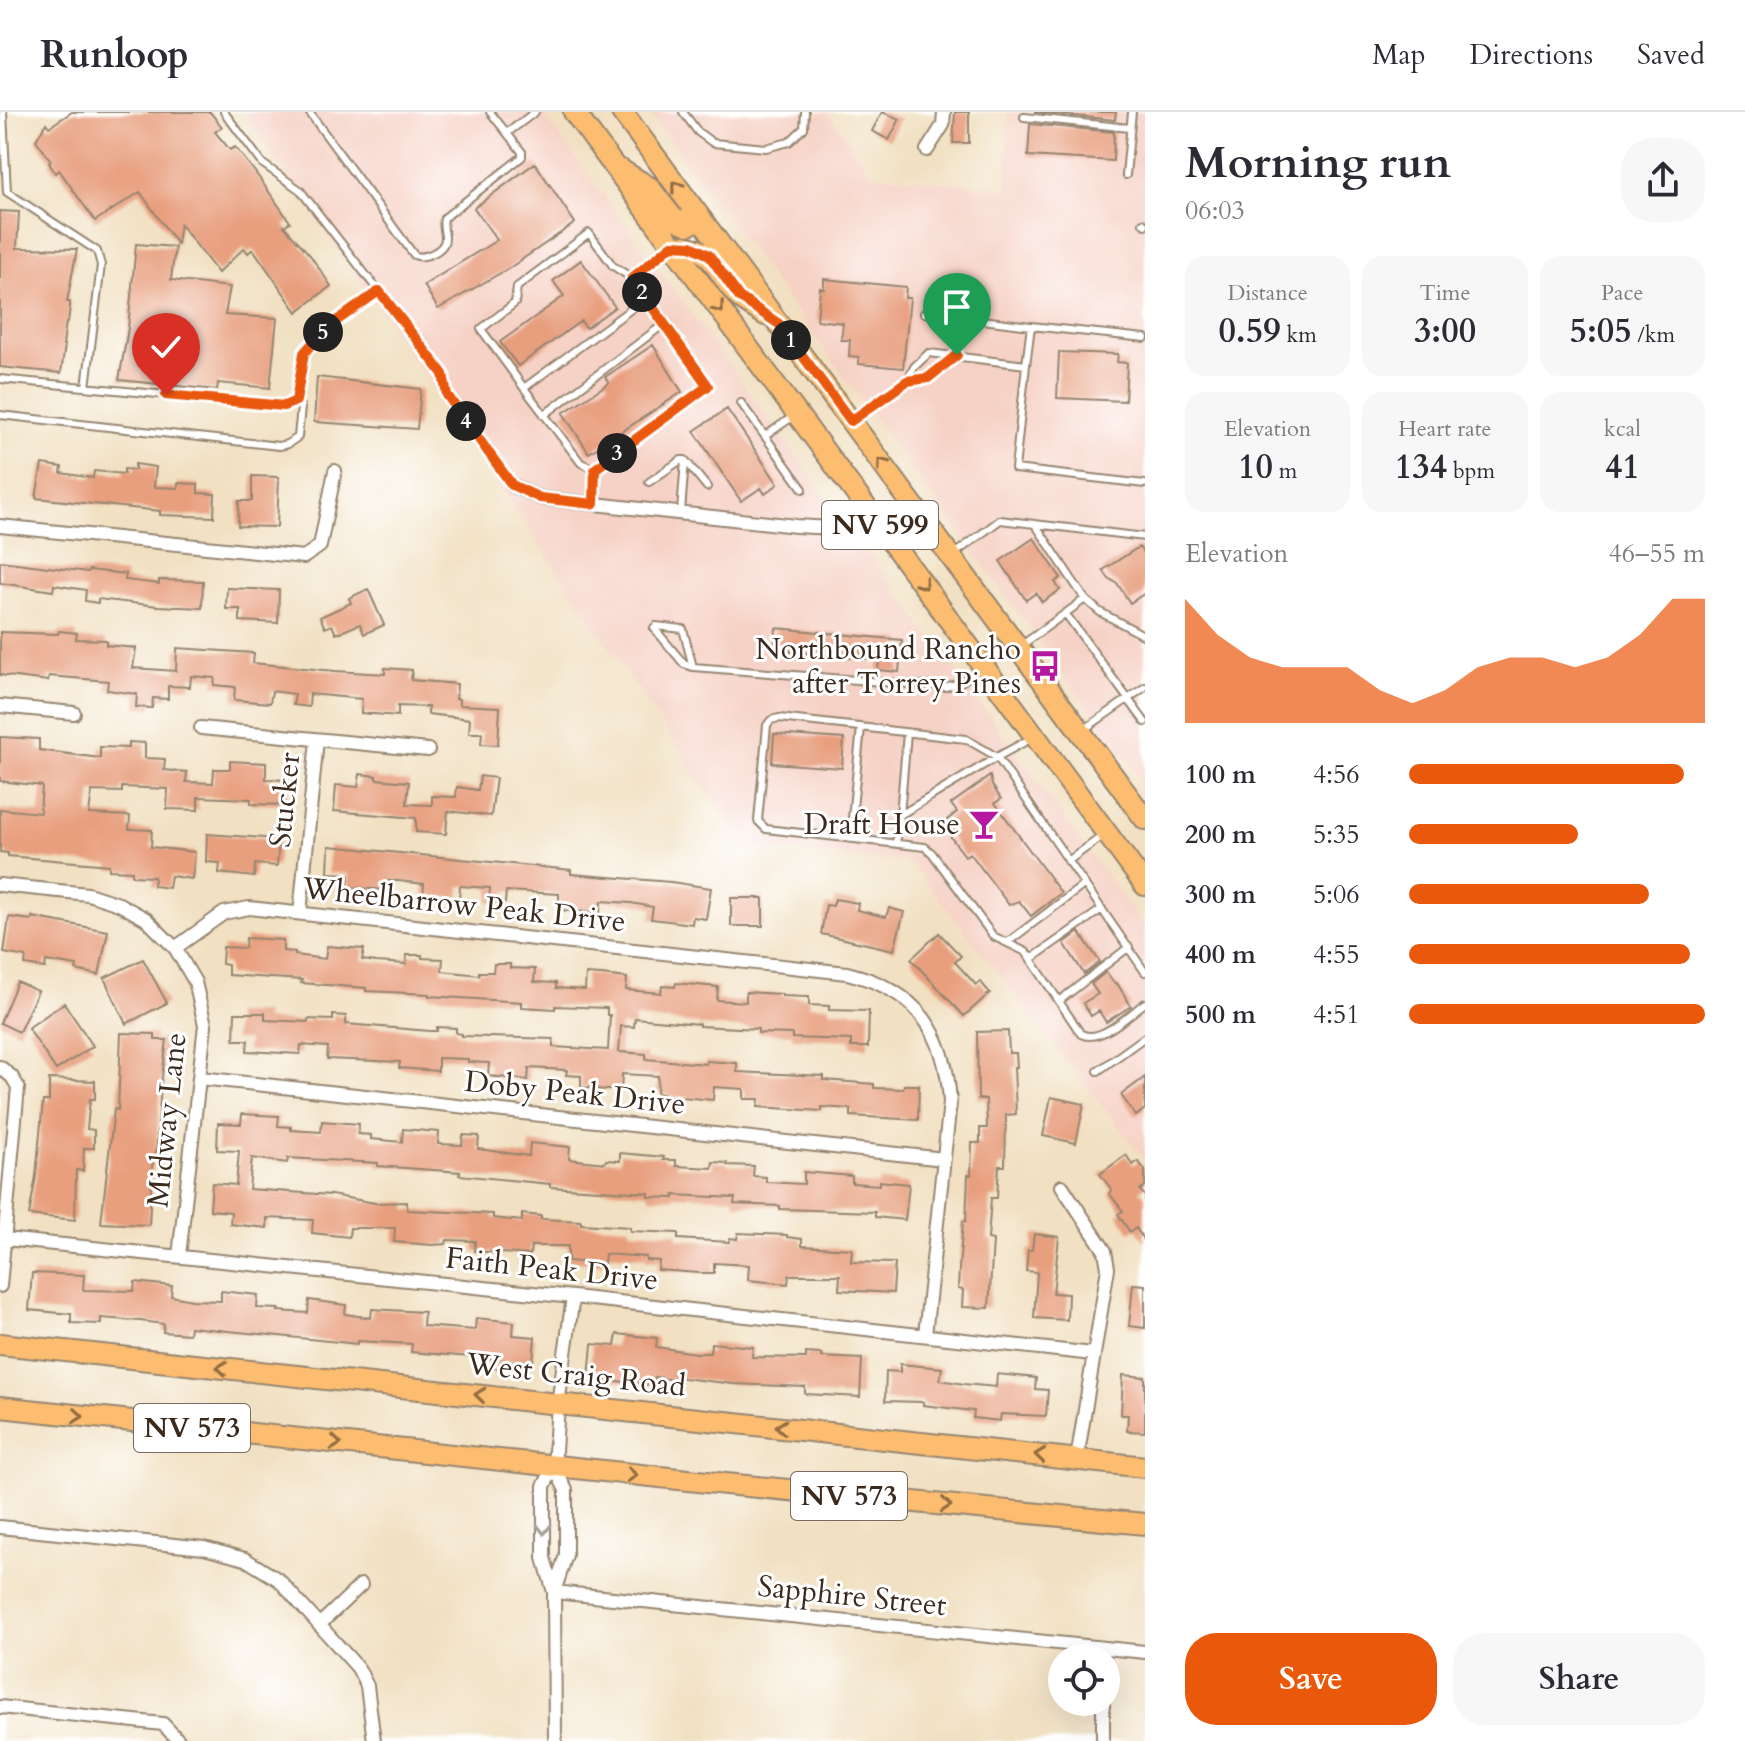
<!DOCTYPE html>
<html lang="en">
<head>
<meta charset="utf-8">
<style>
  :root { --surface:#fff; --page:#f7f7f7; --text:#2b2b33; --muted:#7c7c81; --line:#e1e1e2; --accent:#ea580c }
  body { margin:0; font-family:Cardo,serif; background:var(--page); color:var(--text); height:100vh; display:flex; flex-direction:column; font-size:30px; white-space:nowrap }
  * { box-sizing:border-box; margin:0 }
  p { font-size:26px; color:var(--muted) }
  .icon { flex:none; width:44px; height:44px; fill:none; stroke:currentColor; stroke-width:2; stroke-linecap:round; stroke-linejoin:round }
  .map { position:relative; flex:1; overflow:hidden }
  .details { display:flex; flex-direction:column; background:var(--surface); width:600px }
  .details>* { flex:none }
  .tools { position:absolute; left:1048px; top:1532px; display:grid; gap:16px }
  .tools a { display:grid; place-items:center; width:72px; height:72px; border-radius:50%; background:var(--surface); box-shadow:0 8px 32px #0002; font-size:40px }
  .pin { position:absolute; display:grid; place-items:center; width:68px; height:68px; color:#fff; margin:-82px -34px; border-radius:50% 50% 50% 0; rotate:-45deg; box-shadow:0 0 8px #0007 }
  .pin .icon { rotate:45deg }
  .km { position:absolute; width:40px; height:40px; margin:-20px; border-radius:50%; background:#222; color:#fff; font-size:22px; line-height:40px; text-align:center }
  .round { display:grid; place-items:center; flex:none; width:84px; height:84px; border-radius:32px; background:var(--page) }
  .head { display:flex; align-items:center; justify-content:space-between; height:136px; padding:0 40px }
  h1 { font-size:44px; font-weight:700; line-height:60px }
  .metrics { display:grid; grid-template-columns:repeat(3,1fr); gap:12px; height:136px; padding:8px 40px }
  .metrics div { display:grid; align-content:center; border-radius:20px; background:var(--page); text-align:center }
  .metrics b { font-size:34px; font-weight:700 }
  .metrics small { font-size:22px; font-weight:400 }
  .metrics p { font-size:22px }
  .chart { height:224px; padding:16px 40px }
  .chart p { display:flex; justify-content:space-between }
  .chart svg { width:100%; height:144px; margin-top:8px; fill:var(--accent); opacity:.7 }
  .primary-button { display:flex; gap:16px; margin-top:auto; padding:16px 40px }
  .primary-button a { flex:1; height:92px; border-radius:32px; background:var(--accent); color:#fff; font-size:32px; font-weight:700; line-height:92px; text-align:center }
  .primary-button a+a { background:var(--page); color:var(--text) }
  ul { padding:0 40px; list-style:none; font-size:26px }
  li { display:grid; grid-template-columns:128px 96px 1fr; align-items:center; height:60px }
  li i { height:20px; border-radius:10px; background:var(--accent) }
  header { display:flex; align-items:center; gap:48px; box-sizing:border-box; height:112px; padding:0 40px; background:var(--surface); border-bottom:2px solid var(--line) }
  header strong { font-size:38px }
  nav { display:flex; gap:44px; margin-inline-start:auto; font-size:28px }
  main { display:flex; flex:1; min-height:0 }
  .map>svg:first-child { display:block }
  .built { fill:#f6d1c5 }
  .building { fill:#e89f7e }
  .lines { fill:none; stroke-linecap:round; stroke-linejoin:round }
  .service-casing { stroke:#968570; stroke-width:10 }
  .minor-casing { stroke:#968570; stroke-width:16 }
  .primary-casing { stroke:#968570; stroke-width:24 }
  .service { stroke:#fff; stroke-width:6 }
  .minor { stroke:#fff; stroke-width:12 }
  .primary { stroke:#fcbd6f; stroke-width:20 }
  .oneway { stroke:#926c42 }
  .oneway2 { stroke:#a79f9a }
  .route-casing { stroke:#fff; stroke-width:16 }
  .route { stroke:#ea580c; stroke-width:10 }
  .labels { text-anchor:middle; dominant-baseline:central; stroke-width:6; stroke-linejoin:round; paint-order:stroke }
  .shield { fill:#fff; stroke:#766a62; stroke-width:2 }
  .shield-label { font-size:28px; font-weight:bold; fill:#3b2a1e }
  .poi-label { font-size:30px; fill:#3b2a1e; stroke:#fff; text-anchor:end }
  .street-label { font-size:30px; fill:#3b2a1e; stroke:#fff }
</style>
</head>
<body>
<header>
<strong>Runloop</strong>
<nav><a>Map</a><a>Directions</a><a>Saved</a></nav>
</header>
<main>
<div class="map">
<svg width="1145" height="1629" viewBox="0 0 1145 1629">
  <rect width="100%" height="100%" fill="#fff"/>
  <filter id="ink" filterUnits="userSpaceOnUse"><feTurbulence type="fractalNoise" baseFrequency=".0125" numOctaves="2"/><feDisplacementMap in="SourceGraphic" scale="16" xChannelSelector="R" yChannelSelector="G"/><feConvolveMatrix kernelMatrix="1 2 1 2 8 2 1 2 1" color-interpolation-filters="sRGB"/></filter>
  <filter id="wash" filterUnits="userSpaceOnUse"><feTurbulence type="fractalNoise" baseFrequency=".006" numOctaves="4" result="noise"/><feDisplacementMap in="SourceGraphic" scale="32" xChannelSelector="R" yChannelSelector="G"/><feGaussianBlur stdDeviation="1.8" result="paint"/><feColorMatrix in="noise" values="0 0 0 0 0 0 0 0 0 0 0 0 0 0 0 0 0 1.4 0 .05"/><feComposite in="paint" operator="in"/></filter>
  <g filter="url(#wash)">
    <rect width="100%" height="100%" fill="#f1e0c1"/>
    <path class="built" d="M244 0H542L1145 815V1048L910 750 745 734Z
      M649 0H827L872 62 1007 77 1008 0H1145V673Z"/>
    <g id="blocks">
      <path class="building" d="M72 0H210L222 15 215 20 230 38 235 35 255 60 290 110 284 114 310 143 331 174 297 200 253 137 248 141 244 136 218 161 180 112 177 132 140 80 95 109 59 58 55 61 49 51 51 49 36 28 46 11 49 15Z
        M882 0 900 7 889 28 872 19Z
        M955 0H969V31H953Z
        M1034 0H1116L1115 8Z
        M1030 12 1114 20 1113 49 1028 44Z
        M535 51 575 111 511 155 438 197 424 173 497 128 474 96Z
        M0 99 19 100 17 136 77 137 67 190H70V195L68 210H66L63 233H65L61 261 0 255Z
        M136 132 175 135 171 168 230 175 225 203 277 206 270 276 218 271 217 278 119 268 128 216Z
        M581 148 615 195 586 216 581 209 518 254 500 230 564 184 553 169Z
        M824 167 906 175 905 186H910L903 256 859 252V245L849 244 850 228H841L843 211 817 208 820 176 824 177Z
        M653 233 682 280 589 341 563 301 609 271 605 265Z
        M1059 240 1118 242 1117 250 1127 251 1125 289 1057 286Z
        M317 265 421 277 417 317 314 310Z
        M727 297 778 372 765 382 761 376 741 389 694 319Z
        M42 352 62 355 61 361 93 366 94 359 124 362V357L135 358V352L156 355 154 375 178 376V371L198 372V381L215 382 214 405 160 403V399L36 386Z
        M252 364 279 365 277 415 238 414 239 389H252Z
        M1034 426 1061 466 1055 470 1060 478 1042 490 1036 481 1026 488 1000 449Z
        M1139 435 1145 443V481L1130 491 1117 471 1109 467 1103 458Z
        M0 449 88 460 89 458 126 462 125 468 159 472V468L203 469 202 496 158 494 98 487V491L85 489 86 478 54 473 53 479 0 471Z
        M227 476 279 478 278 511 240 509V497H226Z
        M368 477 384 513 364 522 360 512 336 522 332 513 325 516 320 505 351 491 349 486Z
        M776 516 902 528 899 560 878 558 879 548 774 538Z
        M59 519 77 521 76 527 106 528V533L136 536 133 556 176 559 177 536 254 541 253 551 335 559 385 562V556L412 558 411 568 457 572 456 587H459V593L500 595 498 633 481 632 482 621H469L470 607 428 602V595L398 594V604L361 601 362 587 310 582 309 595 293 593 295 582 272 579 270 591 234 588 235 575 214 573 215 566 191 564 190 575 168 574V587L153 586 152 596 136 595 137 582 107 578 108 569 49 564 48 569 0 563V520L58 522Z
        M774 622 844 627 842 656 772 651Z
        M0 625 39 627V638L100 646V635L129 636V630L145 631V646L165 647 164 658 187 660 186 670 213 671 214 657H230V649L266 651V667L286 668 285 693 251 692V687L198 685V698L167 697 168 677 122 675V680L92 679 89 702 130 704 129 717 152 718 151 735 195 740 192 767 171 764 169 776 153 774 154 765 132 764V759L109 758V753L8 744V741L0 740V697L40 701 42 674 0 669Z
        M360 662 376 664V667L409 670 407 692 432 693V684L456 685 457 675 478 678 480 664 496 666 491 704 448 699 446 722 416 720V706L334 699 336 673 358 675Z
        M990 664 992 673 1001 687 995 691 1061 781 1031 804 1019 789 1009 793 970 741 965 744 950 724 956 720 947 708 957 700 951 692Z
        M207 722 279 727 277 754 255 752 254 765 219 761 220 751 206 750Z
        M329 734 571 758V762L671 770 711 776 706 807 693 805 692 812 651 807 653 795 631 791 601 789 600 801 559 798V782L506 779 505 791 489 790 490 776 460 774 459 786 423 783 424 772 399 769H386L385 778 348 775 349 762 328 761Z
        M731 786H763V814H731Z
        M835 787 858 791 857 798 886 805 889 796 904 800 894 838 821 822 826 793 833 794Z
        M9 805 32 808V805L108 819 99 863 76 858 77 854 46 849 45 856 25 853 26 845 4 841Z
        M1079 820 1100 850 1084 862 1064 831Z
        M939 821 961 844 955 850 976 873 980 869 990 881 964 904 911 847Z
        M246 826 283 828V839L295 840V843L325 847 327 834 364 837 362 848 376 850 406 852 407 843H422V846L443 847 442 859 479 863V860H493L494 852H510V856L535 857 534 870 556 871V876L585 878 586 862 602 863 627 866 626 878 661 881 662 874 675 875 676 871 718 875 717 888 746 890V880L782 882V884L809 885V893L829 894V898L869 899 868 935H851V928L792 926V922L758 921V917L699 914V912L635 906 634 915 621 914 619 940 646 942V947L706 952V949L737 951V960L824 964V968L874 972V976L903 977 904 973H919L918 1008 851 1004V997L822 995V999L758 995 759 987H744V977L714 975 713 988 671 984 657 981 658 964 622 962 621 978H606L581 975V964L566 963 567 958 529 956 528 968 488 964 489 951 468 950V947L438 946V959L399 956 400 950 327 947 328 935 301 933 300 942 247 939 248 928H234L235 901H265V908L308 910V907L333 908V903L346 904V912L430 919H437V915L456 916V921L462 922V924L553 927V935L608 938 610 903H607V896L555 894V897L521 895V890L429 884V882L366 879V876L301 871 302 868 228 863V853L222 852 223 835 245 836Z
        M143 847 167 891 126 912 104 866Z
        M1106 860 1115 872 1117 871 1131 894 1106 910 1099 899 1091 904 1083 891 1098 882 1091 872Z
        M17 870 38 879 19 920 0 911Z
        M64 891 93 934 56 958 28 916Z
        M1008 919 1009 941H1016L1017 955H1014L1016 1002 1006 1003 1005 1054H999L997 1086H991L988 1127 993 1128 989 1196 962 1195 963 1178 958 1177 959 1156 963 1109H966L968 1063H971L972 1031H980V1016H987L986 987H978L977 920Z
        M121 921 155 922V928H167L161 972 156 1043H153L149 1113 101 1111 114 997 118 998Z
        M1145 965V997L1136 1004 1121 983Z
        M49 967 95 969V987H90L87 1017 94 1018V1036H84L83 1059 76 1058 75 1108 29 1103 36 1064 43 989H49Z
        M1051 985 1084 992 1076 1031 1043 1024Z
        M242 1002 279 1004 278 1014 291 1015V1018L321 1020 322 1009 359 1012 358 1022 371 1023V1027L402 1030 403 1017 439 1020 438 1032 462 1033 463 1023 479 1024 478 1037 529 1044 530 1031 570 1035 569 1047 605 1051 606 1048 620 1049V1041L664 1045 663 1048H676V1054L712 1056 713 1050 727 1051V1053L754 1054 753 1064 766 1065V1070L804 1072V1060L852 1064V1071L879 1073V1069L909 1072 905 1108 875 1105V1100L780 1097V1094L734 1092 735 1086 674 1083V1086L649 1085V1081L550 1075V1072L459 1063 460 1060 378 1054V1051L288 1046 287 1051 252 1046 249 1077 331 1083 375 1091 407 1090V1098L493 1102V1106L522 1109V1102L541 1104V1107L581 1109V1112L630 1115V1119L678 1121V1127L729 1130 730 1126 737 1127 738 1121 787 1123V1125L802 1127V1134L852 1137 851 1150 895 1151 893 1181 839 1178 840 1163H789L788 1172 748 1168 749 1153 714 1151V1161H699L658 1158 659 1149 646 1148V1145L605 1142 604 1152 568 1149V1134H531L530 1143 474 1139 475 1129 447 1128 446 1132 432 1133 394 1130 395 1116H350L349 1125 312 1121 313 1108 267 1106V1116L230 1112 231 1100 210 1098 212 1071 236 1073 239 1039 217 1038 218 1011 241 1012Z
        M1126 1043 1133 1053 1138 1049 1145 1058V1074L1140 1078 1145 1084V1130L1136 1116 1130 1120 1118 1102 1123 1099 1109 1081 1112 1078 1100 1062Z
        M1034 1122 1059 1125 1053 1181 1068 1182 1067 1208 1034 1206 1037 1160 1026 1159 1028 1138H1032Z
        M32 1161 84 1163 83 1178 134 1179 135 1170 172 1174 171 1184 192 1188 221 1189V1179L258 1183 257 1196 279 1197 278 1199 308 1201 309 1188 346 1193 345 1202 371 1206 372 1197 424 1200 423 1214 475 1218 476 1206 514 1210 513 1223 535 1225 533 1251 507 1249V1257L494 1256 495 1247 411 1240 412 1232 357 1229V1232L190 1215 189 1222 163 1220 164 1212 140 1209 101 1206V1212L71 1211V1202L29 1198Z
        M1133 1172 1145 1173V1216L1129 1214Z
        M617 1222 657 1226 656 1235 696 1241H710L711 1231 753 1235 752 1245 806 1246V1241L821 1242V1245L862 1247 860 1285 805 1282V1275L733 1272 675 1265 674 1268 655 1265 654 1273 589 1266 592 1232 615 1234Z
        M900 1252 942 1256 940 1268 964 1272 996 1275 997 1262 1036 1266 1035 1277 1048 1278 1046 1304 1001 1302 1000 1309 973 1306 974 1299 923 1293V1290L885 1289 886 1259 900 1260Z
        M1123 1263 1145 1265V1320L1127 1319 1128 1303H1121Z"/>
    </g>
  </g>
  <g filter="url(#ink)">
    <use href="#blocks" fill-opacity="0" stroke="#968570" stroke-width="2"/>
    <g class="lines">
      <defs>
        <path id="service" d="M3 0 7 80 97 139 101 153 86 275
          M224 0 263 52 300 78 443 262 447 283 512 373
          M309 0 414 143C423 148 445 139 445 126 445 118 442 115 444 106L522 45V40L490 0
          M683 0 698 20 713 31 766 36 789 30 804 16 805 0
          M1024 5 1130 16
          M507 21 535 0
          M1126 63 1132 0
          M1143 111 1145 113
          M632 166 646 186 524 276 481 217 515 191 517 175 589 121 613 154 632 166 669 136
          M924 201 1031 214
          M1026 253 1015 357 1145 372
          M0 267 284 294 296 289
          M907 269 914 255 929 241 1026 253 1031 214 1145 226
          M524 276 581 351 595 357 708 274 646 186
          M741 291 803 377
          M0 303 279 334 288 332 298 325 301 295 296 289 304 241 325 217 379 179
          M544 303 664 212
          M853 307 907 269 928 266 957 243
          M765 324 795 303
          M649 370 681 348H685L707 375
          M594 392 595 357
          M681 400 685 348
          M953 443 1000 408 1145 425
          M1085 487 1100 500 1145 524
          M1065 501 1145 610
          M1022 533 1085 487 1035 412
          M693 555 683 517 656 514 654 516 684 552 693 555 945 575 960 571 981 556
          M1082 619 1145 575
          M1032 626 997 645 966 627 779 606 771 608 767 613 758 709 766 717 925 735 932 741 993 824 1026 840 1081 922C1101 932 1129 902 1145 891
          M900 703 907 621
          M850 727 861 615
          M896 732 900 703 997 645 1145 860
          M1068 749 1104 723
          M1008 830 1085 772
          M1031 847 1102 797
          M1059 889 1129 835
          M1098 959 1145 925"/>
        <path id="minor" d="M927 38 943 13 944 0
          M512 373 540 386 796 414C824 416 850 417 877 408
          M0 414 304 445 320 434 335 359
          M0 594 74 601
          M201 616 428 638
          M0 773 88 782 119 792 146 807 175 836 195 870 205 913 179 1144
          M300 801 317 628
          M175 836 224 801 249 796 847 861C917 878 946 920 950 990L925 1223
          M0 955 12 965 18 975 0 1174
          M200 966 944 1047
          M1062 1074 1105 1139 1108 1156 1077 1347
          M5 1127 573 1185 1093 1242
          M554 1355 566 1378V1443L554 1480
          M0 1415 204 1436 245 1447 279 1468 358 1556 367 1574 374 1629
          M554 1480 1145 1540
          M319 1513 361 1473
          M1103 1590V1629
          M0 1595 163 1612 179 1629
          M555 1629 554 1480 544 1446V1374L554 1355 558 1292 573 1185"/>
        <path id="primary" d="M574 0 1145 773
          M622 0 1145 707
          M621 58 649 75 673 106 688 113 700 106
          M672 133C719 135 711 157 739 185 746 192 757 197 765 203
          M0 1232 1145 1355
          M0 1295 726 1372 1145 1412"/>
      </defs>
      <use href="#service" class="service-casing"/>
      <use href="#minor" class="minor-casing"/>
      <use href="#primary" class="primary-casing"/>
      <use href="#service" class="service"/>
      <use href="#minor" class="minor"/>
      <use href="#primary" class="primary"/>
    </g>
    <defs><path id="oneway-chevron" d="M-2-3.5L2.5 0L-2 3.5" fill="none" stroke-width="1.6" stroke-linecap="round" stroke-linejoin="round" transform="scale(2)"/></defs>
    <g class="oneway">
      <use href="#oneway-chevron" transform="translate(676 74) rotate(-127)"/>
      <use href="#oneway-chevron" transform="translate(719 196) rotate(53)"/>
      <use href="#oneway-chevron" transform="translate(882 351) rotate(-127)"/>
      <use href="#oneway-chevron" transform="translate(923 472) rotate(54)"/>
      <use href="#oneway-chevron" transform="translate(222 1256) rotate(-174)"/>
      <use href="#oneway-chevron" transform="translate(480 1283) rotate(-174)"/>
      <use href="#oneway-chevron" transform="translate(78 1304) rotate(6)"/>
      <use href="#oneway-chevron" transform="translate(781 1315) rotate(-174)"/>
      <use href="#oneway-chevron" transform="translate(336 1331) rotate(6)"/>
      <use href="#oneway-chevron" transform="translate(1040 1343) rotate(-174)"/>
      <use href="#oneway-chevron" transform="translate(632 1363) rotate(6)"/>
      <use href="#oneway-chevron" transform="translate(946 1393) rotate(5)"/>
    </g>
    <use class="oneway2" href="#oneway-chevron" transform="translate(544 1417) rotate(90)"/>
  </g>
  <g class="lines" filter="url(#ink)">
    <defs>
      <path id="route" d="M166 283 284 294 296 289 304 241 325 217 379 179 443 262 447 283 512 373 540 386 594 392 595 357 708 274 632 166 672 133 691 134 709 143 739 185 779 212 851 309 907 269 928 266 957 243"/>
    </defs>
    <use href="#route" class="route-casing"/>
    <use href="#route" class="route"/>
  </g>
  <defs>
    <symbol id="bus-bare" viewBox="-9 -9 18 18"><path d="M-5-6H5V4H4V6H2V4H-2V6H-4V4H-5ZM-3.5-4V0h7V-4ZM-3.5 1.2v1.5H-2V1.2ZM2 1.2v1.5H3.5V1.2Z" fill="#b5179e" stroke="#fff" stroke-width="2.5" paint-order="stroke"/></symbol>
    <symbol id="bar-bare" viewBox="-9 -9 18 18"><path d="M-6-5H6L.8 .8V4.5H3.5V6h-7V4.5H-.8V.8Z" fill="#b5179e" stroke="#fff" stroke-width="2.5" paint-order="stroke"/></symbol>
  </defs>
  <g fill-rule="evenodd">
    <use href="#bus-bare" x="1023" y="532" width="44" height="44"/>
    <use href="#bar-bare" x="962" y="690" width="44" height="44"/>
  </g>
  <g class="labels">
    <g class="shield">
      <rect x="822" y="389" width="116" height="48" rx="6"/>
      <rect x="134" y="1292" width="116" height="48" rx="6"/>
      <rect x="791" y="1360" width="116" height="48" rx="6"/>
    </g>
    <g class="shield-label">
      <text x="880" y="413">NV 599</text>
      <text x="192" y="1316">NV 573</text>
      <text x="849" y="1384">NV 573</text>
    </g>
    <g class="poi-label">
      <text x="1021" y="537">Northbound Rancho<tspan x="1021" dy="34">after Torrey Pines</tspan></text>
      <text x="960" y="712">Draft House</text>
    </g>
    <g class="street-label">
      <text transform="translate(285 688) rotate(-84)">Stucker</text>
      <text transform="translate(464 793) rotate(6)">Wheelbarrow Peak Drive</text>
      <text transform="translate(575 981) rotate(6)">Doby Peak Drive</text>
      <text transform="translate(167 1008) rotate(-84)">Midway Lane</text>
      <text transform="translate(552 1157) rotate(6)">Faith Peak Drive</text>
      <text transform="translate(576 1263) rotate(6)">West Craig Road</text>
      <text transform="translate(852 1484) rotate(6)">Sapphire Street</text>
    </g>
  </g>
</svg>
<div class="tools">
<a><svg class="icon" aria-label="locate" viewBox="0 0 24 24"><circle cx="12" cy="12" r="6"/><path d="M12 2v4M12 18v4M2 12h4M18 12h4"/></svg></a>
</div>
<div class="pin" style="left:957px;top:243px;background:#1e9e55"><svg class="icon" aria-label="arrive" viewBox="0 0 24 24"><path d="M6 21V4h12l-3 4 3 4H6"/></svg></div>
<div class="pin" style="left:166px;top:283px;background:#d93025"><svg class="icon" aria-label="check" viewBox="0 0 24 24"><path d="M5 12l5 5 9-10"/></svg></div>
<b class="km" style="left:791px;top:228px">1</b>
<b class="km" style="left:642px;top:180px">2</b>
<b class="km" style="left:617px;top:341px">3</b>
<b class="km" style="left:466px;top:309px">4</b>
<b class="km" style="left:323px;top:220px">5</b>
</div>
<section class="details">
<div class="head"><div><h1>Morning run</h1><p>06:03</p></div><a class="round"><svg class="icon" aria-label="share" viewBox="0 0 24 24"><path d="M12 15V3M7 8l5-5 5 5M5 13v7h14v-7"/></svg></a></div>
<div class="metrics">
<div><p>Distance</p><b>0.59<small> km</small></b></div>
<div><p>Time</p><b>3:00</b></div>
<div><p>Pace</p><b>5:05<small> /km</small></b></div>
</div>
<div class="metrics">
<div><p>Elevation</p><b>10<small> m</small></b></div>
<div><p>Heart rate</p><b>134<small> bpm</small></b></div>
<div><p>kcal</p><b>41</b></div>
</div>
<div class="chart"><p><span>Elevation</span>46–55 m</p>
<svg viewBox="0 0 160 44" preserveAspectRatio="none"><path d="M0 44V6L10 17L20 24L30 27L40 27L50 27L60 34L70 38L80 34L90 27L100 24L110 24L120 27L130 24L140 17L150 6L160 6V44z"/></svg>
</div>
<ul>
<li><b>100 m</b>4:56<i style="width:93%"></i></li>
<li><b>200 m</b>5:35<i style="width:57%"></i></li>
<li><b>300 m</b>5:06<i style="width:81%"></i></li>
<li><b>400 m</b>4:55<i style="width:95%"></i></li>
<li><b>500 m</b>4:51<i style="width:100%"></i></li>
</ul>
<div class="primary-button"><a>Save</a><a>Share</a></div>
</section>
</main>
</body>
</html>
